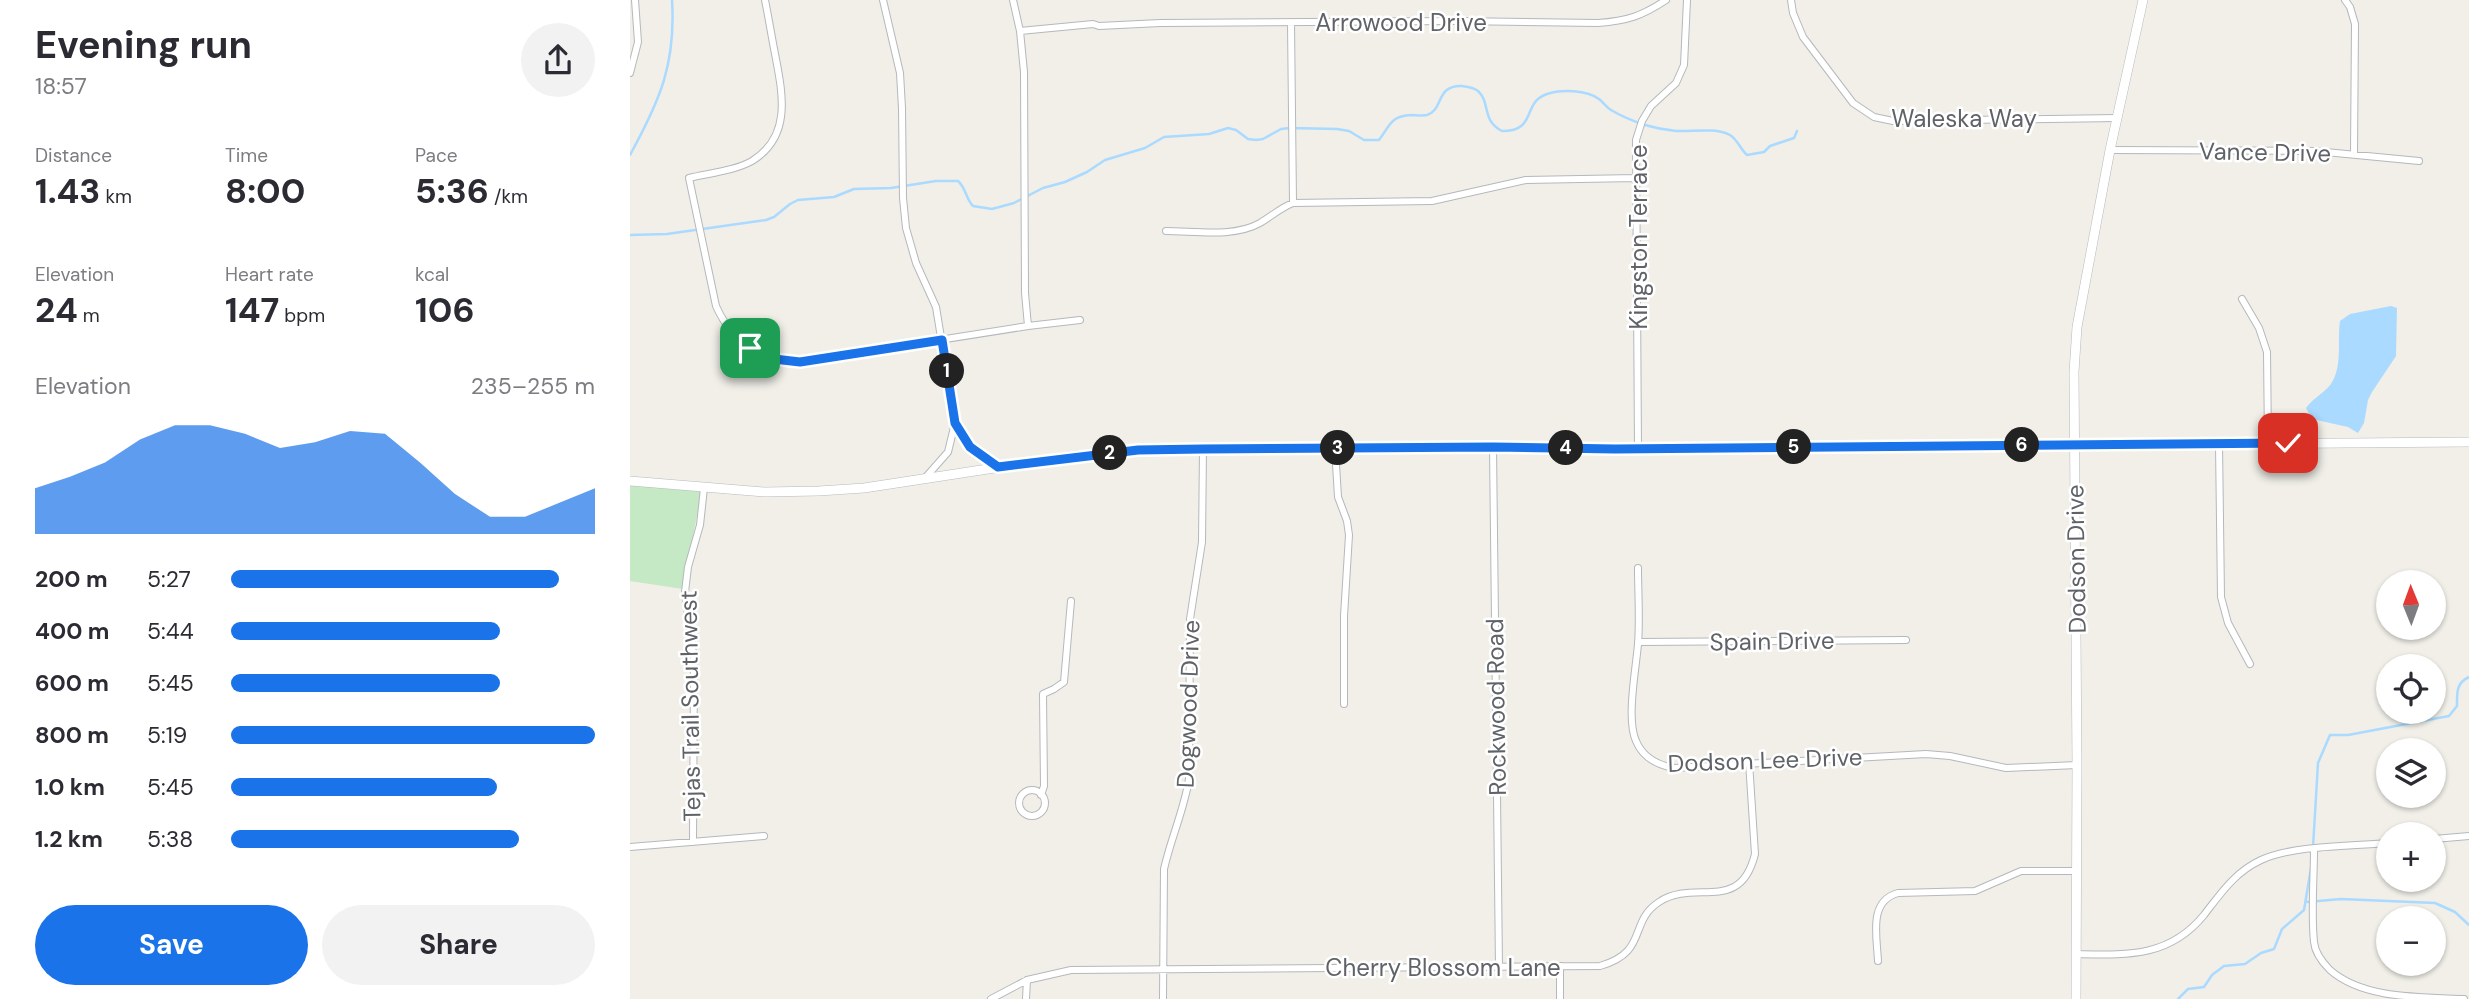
<!DOCTYPE html>
<html lang="en">
<head>
<meta charset="utf-8">
<style>
  :root { --surface:#fff; --page:#f2f2f3; --text:#2b2b33; --muted:#7c7c81; --accent:#1a73e8 }
  body { margin:0; font-family:"DM Sans",sans-serif; background:var(--page); color:var(--text); height:100vh; display:flex; flex-direction:column; font-size:26px; white-space:nowrap }
  * { box-sizing:border-box; margin:0 }
  p { font-size:23px; color:var(--muted) }
  .icon { flex:none; width:38px; height:38px; fill:none; stroke:currentColor; stroke-width:2; stroke-linecap:round; stroke-linejoin:round }
  .map { position:relative; flex:1; overflow:hidden }
  .details { display:flex; flex-direction:column; background:var(--surface); width:630px }
  .details>* { flex:none }
  .needle { width:46px; rotate:359deg }
  .tools { position:absolute; left:1746px; top:570px; display:grid; gap:14px }
  .tools a { display:grid; place-items:center; width:70px; height:70px; border-radius:50%; background:var(--surface); box-shadow:0 2px 5px #0004; font-size:35px }
  .pin { position:absolute; display:grid; place-items:center; width:60px; height:60px; color:#fff; margin:-30px; border-radius:14px; box-shadow:0 4px 10px #0006 }
  .km { position:absolute; width:35px; height:35px; margin:-18px; border-radius:50%; background:#222; color:#fff; font-size:19px; line-height:35px; text-align:center }
  .round { display:grid; place-items:center; flex:none; width:74px; height:74px; border-radius:37px; background:var(--page) }
  .headline { display:flex; align-items:center; justify-content:space-between; height:119px; padding:0 35px }
  h1 { font-size:38px; font-weight:700; line-height:52px }
  .metrics { display:grid; grid-template-columns:repeat(3,1fr); gap:10px; height:119px; padding:7px 35px }
  .metrics div { display:grid; align-content:center }
  .metrics b { font-size:35px; font-weight:700 }
  .metrics small { font-size:19px; font-weight:400 }
  .metrics p { font-size:19px }
  .chart { height:196px; padding:14px 35px }
  .chart p { display:flex; justify-content:space-between }
  .chart svg { width:100%; height:126px; margin-top:7px; fill:var(--accent); opacity:.7 }
  .action { display:flex; gap:14px; margin-top:auto; padding:14px 35px }
  .action a { flex:1; height:80px; border-radius:42px; background:var(--accent); color:#fff; font-size:28px; font-weight:700; line-height:80px; text-align:center }
  .action a+a { background:var(--page); color:var(--text) }
  ul { padding:0 35px; list-style:none; font-size:23px }
  li { display:grid; grid-template-columns:112px 84px 1fr; align-items:center; height:52px }
  li i { height:18px; border-radius:9px; background:var(--accent) }
  main { display:flex; flex:1; min-height:0 }
  .map>svg:first-child { display:block }
  .green { fill:#c5e8c5 }
  .water { fill:#aadaff }
  .lines { fill:none; stroke-linecap:round; stroke-linejoin:round }
  .stream { stroke:#aadaff; stroke-width:2.5 }
  .street-casing { stroke:#b5b8bc; stroke-width:8 }
  .secondary-casing { stroke:#b6babf; stroke-width:10 }
  .street { stroke:#fff; stroke-width:6 }
  .secondary { stroke:#fff; stroke-width:9 }
  .route-casing { stroke:#fff; stroke-width:14 }
  .route { stroke:#1a73e8; stroke-width:9 }
  .labels { text-anchor:middle; dominant-baseline:central; stroke-width:5; stroke-linejoin:round; paint-order:stroke }
  .street-label { font-size:24px; fill:#5f6368; stroke:#fff }
</style>
</head>
<body>
<main>
<section class="details">
<div class="headline"><div><h1>Evening run</h1><p>18:57</p></div><a class="round"><svg class="icon" aria-label="share" viewBox="0 0 24 24"><path d="M12 15V3M7 8l5-5 5 5M5 13v7h14v-7"/></svg></a></div>
<div class="metrics">
<div><p>Distance</p><b>1.43<small> km</small></b></div>
<div><p>Time</p><b>8:00</b></div>
<div><p>Pace</p><b>5:36<small> /km</small></b></div>
</div>
<div class="metrics">
<div><p>Elevation</p><b>24<small> m</small></b></div>
<div><p>Heart rate</p><b>147<small> bpm</small></b></div>
<div><p>kcal</p><b>106</b></div>
</div>
<div class="chart"><p><span>Elevation</span>235–255 m</p>
<svg viewBox="0 0 160 44" preserveAspectRatio="none"><path d="M0 44V28L10 24L20 19L30 11L40 6L50 6L60 9L70 14L80 12L90 8L100 9L110 19L120 30L130 38L140 38L150 33L160 28V44z"/></svg>
</div>
<ul>
<li><b>200 m</b>5:27<i style="width:90%"></i></li>
<li><b>400 m</b>5:44<i style="width:74%"></i></li>
<li><b>600 m</b>5:45<i style="width:74%"></i></li>
<li><b>800 m</b>5:19<i style="width:100%"></i></li>
<li><b>1.0 km</b>5:45<i style="width:73%"></i></li>
<li><b>1.2 km</b>5:38<i style="width:79%"></i></li>
</ul>
<div class="action"><a>Save</a><a>Share</a></div>
</section>
<div class="map">
<svg width="1839" height="999" viewBox="0 0 1839 999">
  <rect width="100%" height="100%" fill="#f1efe8"/>
  <path class="green" d="M0 476 72 489 53 589 0 581Z"/>
  <path class="water" d="M1761 306 1767 308 1766 356 1742 392 1738 400 1734 423 1728 433 1718 427 1682 419 1676 408C1683 398 1694 393 1701 384 1713 366 1707 341 1710 321L1720 314Z"/>
  <g class="lines">
    <path class="stream" d="M0 155C30 100 46 64 42 0
      M0 235 37 234 136 220 144 217 160 204 168 200 204 197 224 189 261 188 306 181H328C336 188 336 199 343 206L362 209 384 203 413 188 435 182 457 172 475 160 515 148 534 137 579 134 598 128 606 130 618 139 626 140 633 139 651 129 660 128 707 129 719 131 734 140H749C760 126 760 116 781 115 785 115 793 116 797 115 814 110 805 85 832 86 838 87 843 87 848 91 861 103 851 120 872 131 908 131 891 103 917 94 931 89 957 90 969 99 973 102 976 107 981 110 991 116 1003 121 1015 125 1025 128 1036 130 1046 131 1063 132 1084 127 1100 135 1108 140 1110 149 1117 155L1134 152 1140 146 1164 138 1167 131
      M1683 847 1688 763 1700 735H1718L1819 716 1827 706C1827 693 1826 683 1839 677
      M1677 902 1711 899 1805 903 1825 912 1839 925
      M1548 999 1558 989 1574 987 1582 975 1594 966 1615 964 1631 953 1644 949 1652 929 1674 910 1681 868"/>
    <defs>
      <path id="street" d="M135 0C139 20 142 39 146 59 153 96 161 137 122 161 104 171 80 173 59 178L86 306C102 342 131 361 170 362L398 326 450 320
        M253 0 270 73 272 108 273 198 276 228 286 263 306 307 325 423 318 452 295 478
        M383 0 390 31 394 72 395 293 398 326
        M1161 0 1163 13 1173 37 1223 103 1244 117 1263 121 1487 118
        M1715 0 1720 7 1725 24 1724 154
        M661 23 663 203
        M390 31 463 24 469 26 530 23 824 21 968 23C997 21 1012 16 1036 0
        M0 73 8 42 5 0
        M1480 150 1685 151 1789 161
        M536 231C565 231 603 238 630 223 642 216 650 208 663 203L802 201 896 180 1006 178
        M1612 299 1629 328 1637 352 1638 443
        M326 424 340 447 368 467
        M1589 444 1591 597 1598 623 1620 664
        M863 447 869 967
        M705 448 708 497 717 521 719 535 714 616V704
        M1008 449 1006 140 1012 121 1021 106 1046 83 1054 65 1057 0
        M1008 568C1008 593 1010 619 1008 644 1006 669 996 719 1006 741 1013 758 1027 765 1044 768L1296 754 1320 756 1376 768 1447 765
        M1008 642 1276 640
        M389 803a13 13 0 1 1 26 0a13 13 0 1 1-26 0Z
        M411 795 414 786 413 694 424 689 434 682 441 601
        M1804 839 1839 836
        M63 842 64 661 55 592 58 567 70 525 74 488
        M0 847 134 836
        M1684 849C1684 880 1681 912 1684 942 1685 953 1692 962 1700 970 1733 999 1789 997 1834 999
        M1446 954C1496 955 1539 958 1574 915 1591 893 1605 872 1631 860 1664 845 1722 846 1759 843
        M1248 961C1247 937 1238 901 1268 893L1345 891 1391 871H1447
        M361 999 397 980 441 970 970 966C1019 952 998 922 1029 902 1065 878 1110 915 1125 854L1119 762
        M396 999 397 980
        M533 999 534 869C541 838 554 810 559 779L560 619 572 542 573 449
        M930 999V966"/>
      <path id="secondary" d="M0 481 135 492 189 491 234 488 443 456 508 450 863 447 985 449 1839 442
        M1446 999 1447 765 1444 372 1447 327 1480 150 1513 0"/>
    </defs>
    <use href="#street" class="street-casing"/>
    <use href="#secondary" class="secondary-casing"/>
    <use href="#street" class="street"/>
    <use href="#secondary" class="secondary"/>
  </g>
  <g class="lines">
    <defs>
      <path id="route" d="M120 348 144 359 170 362 312 340 325 423 340 447 368 467 508 450 573 449 863 447 985 449 1658 443"/>
    </defs>
    <use href="#route" class="route-casing"/>
    <use href="#route" class="route"/>
  </g>
  <g class="labels">
    <g class="street-label">
      <text x="771" y="22">Arrowood Drive</text>
      <text x="1334" y="118">Waleska Way</text>
      <text transform="translate(1635 152) rotate(1)">Vance Drive</text>
      <text transform="translate(1008 237) rotate(-90)">Kingston Terrace</text>
      <text transform="translate(1446 559) rotate(-91)">Dodson Drive</text>
      <text transform="translate(1142 641) rotate(-1)">Spain Drive</text>
      <text transform="translate(558 704) rotate(-88)">Dogwood Drive</text>
      <text transform="translate(60 706) rotate(-91)">Tejas Trail Southwest</text>
      <text transform="translate(866 707) rotate(-91)">Rockwood Road</text>
      <text transform="translate(1135 760) rotate(-2)">Dodson Lee Drive</text>
      <text x="813" y="967">Cherry Blossom Lane</text>
    </g>
  </g>
</svg>
<div class="tools">
<a><svg class="needle" viewBox="-14 -14 28 28"><path d="M0-13l5 13h-10z" fill="#e53935"/><path d="M0 13l5-13h-10z" fill="#7c7c81"/></svg></a>
<a><svg class="icon" aria-label="locate" viewBox="0 0 24 24"><circle cx="12" cy="12" r="6"/><path d="M12 2v4M12 18v4M2 12h4M18 12h4"/></svg></a>
<a><svg class="icon" aria-label="layers" viewBox="0 0 24 24"><path d="M12 4l9 5-9 5-9-5zM3 14l9 5 9-5"/></svg></a>
<a>+</a>
<a>−</a>
</div>
<div class="pin" style="left:120px;top:348px;background:#1e9e55"><svg class="icon" aria-label="arrive" viewBox="0 0 24 24"><path d="M6 21V4h12l-3 4 3 4H6"/></svg></div>
<div class="pin" style="left:1658px;top:443px;background:#d93025"><svg class="icon" aria-label="check" viewBox="0 0 24 24"><path d="M5 12l5 5 9-10"/></svg></div>
<b class="km" style="left:317px;top:371px">1</b>
<b class="km" style="left:480px;top:453px">2</b>
<b class="km" style="left:708px;top:448px">3</b>
<b class="km" style="left:936px;top:448px">4</b>
<b class="km" style="left:1164px;top:447px">5</b>
<b class="km" style="left:1392px;top:445px">6</b>
</div>
</main>
</body>
</html>
